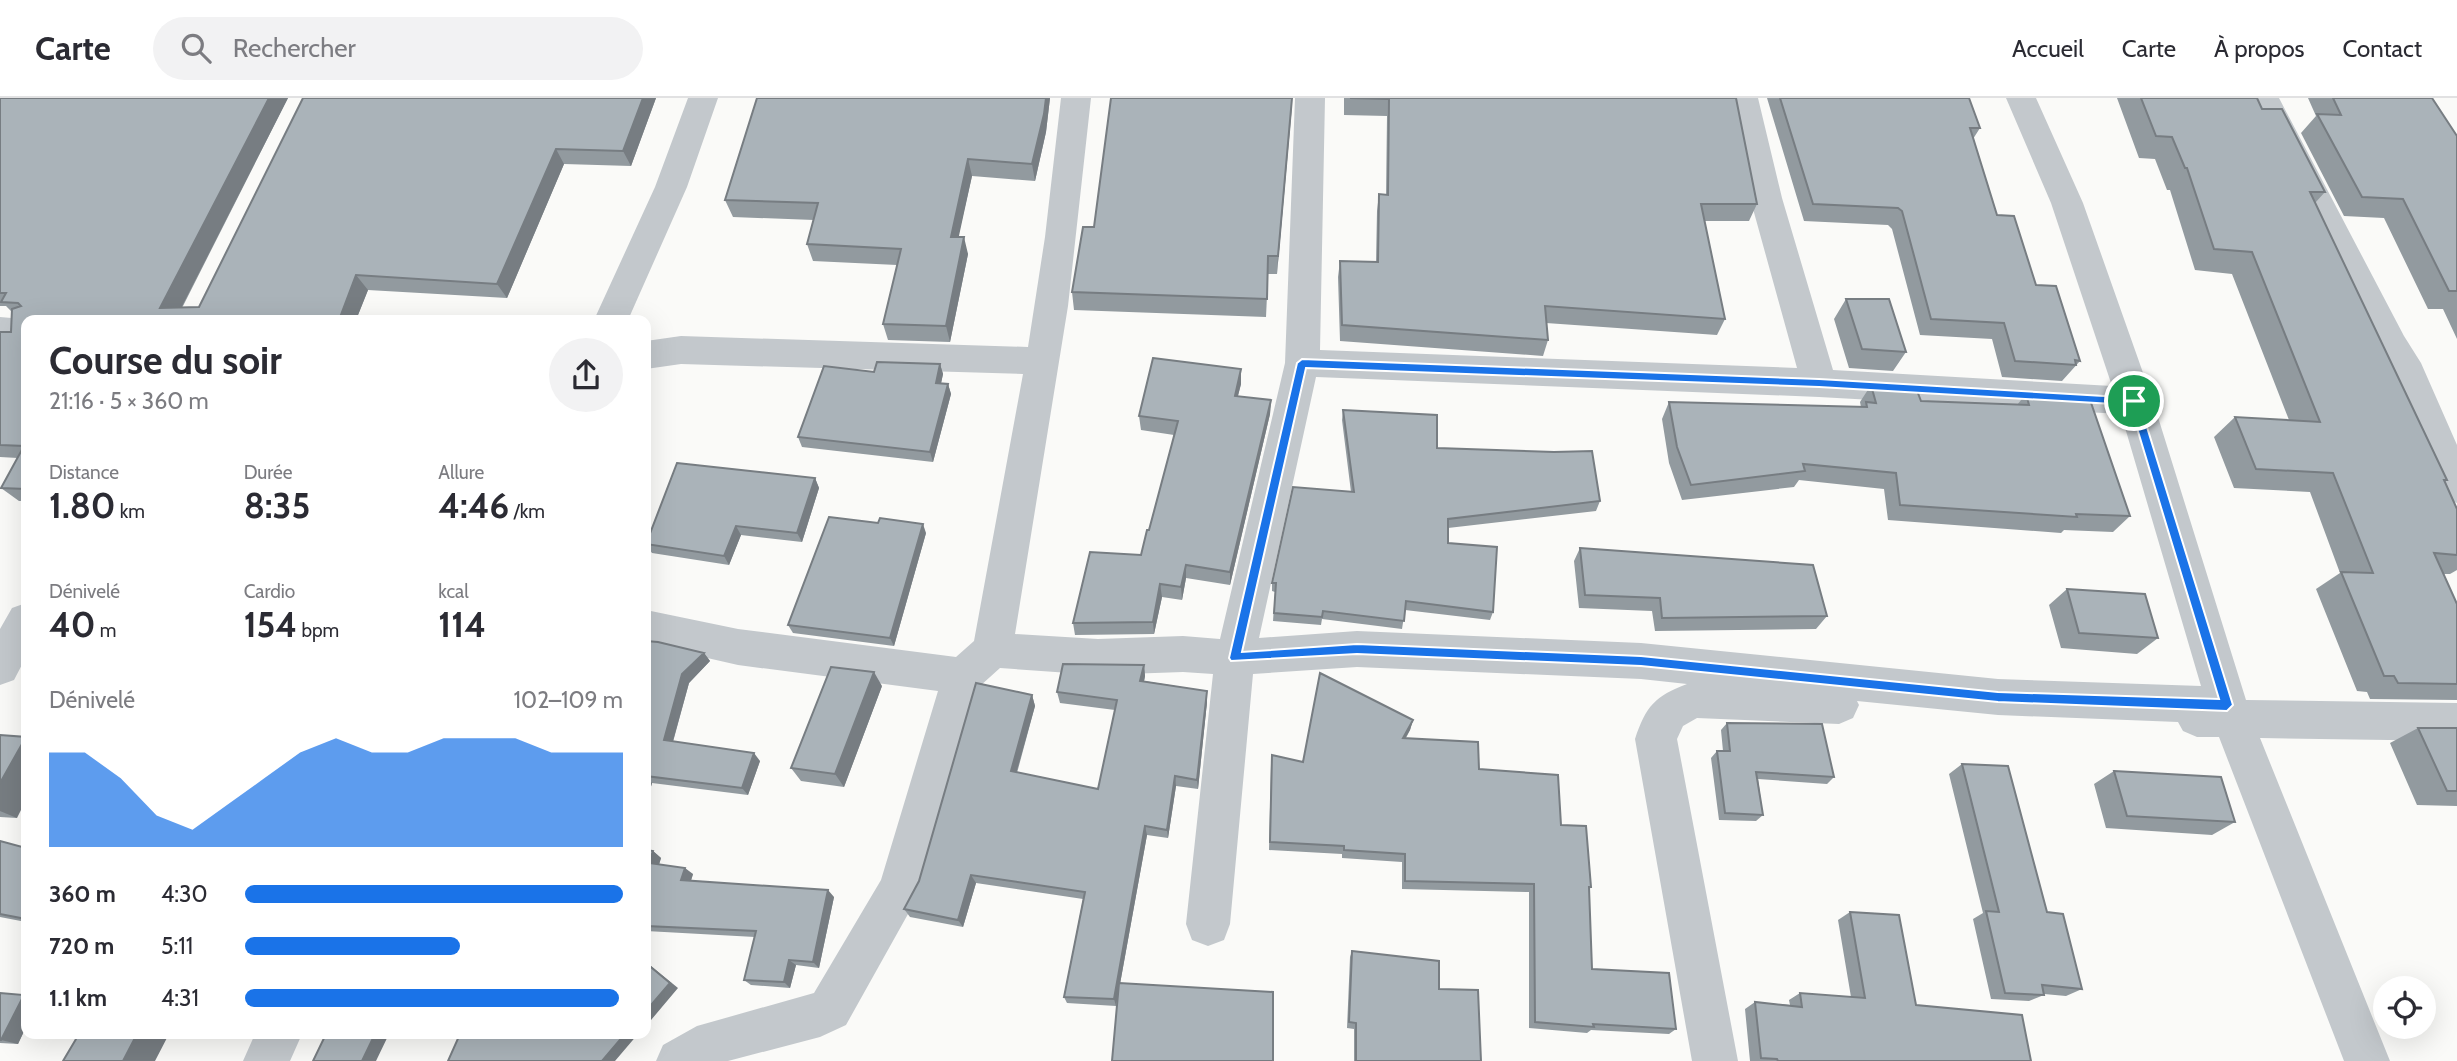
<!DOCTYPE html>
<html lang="fr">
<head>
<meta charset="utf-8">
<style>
  :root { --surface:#fff; --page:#f2f2f3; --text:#2b2b33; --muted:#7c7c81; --line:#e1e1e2; --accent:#1a73e8 }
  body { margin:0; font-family:Cabin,sans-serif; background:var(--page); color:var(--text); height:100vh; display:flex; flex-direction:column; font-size:26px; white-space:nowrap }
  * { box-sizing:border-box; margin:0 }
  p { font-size:23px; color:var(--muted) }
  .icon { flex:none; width:38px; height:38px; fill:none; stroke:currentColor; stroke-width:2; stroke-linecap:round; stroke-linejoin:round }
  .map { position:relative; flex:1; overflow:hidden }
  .sheet { position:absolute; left:21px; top:217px; width:630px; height:724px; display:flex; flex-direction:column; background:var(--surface); border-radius:14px; box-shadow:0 7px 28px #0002 }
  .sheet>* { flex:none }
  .tools { position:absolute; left:2373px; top:878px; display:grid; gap:14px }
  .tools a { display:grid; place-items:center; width:63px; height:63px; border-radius:50%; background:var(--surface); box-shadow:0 7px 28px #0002; font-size:35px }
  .pin { position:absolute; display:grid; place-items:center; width:60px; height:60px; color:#fff; margin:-30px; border:4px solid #fff; border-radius:50%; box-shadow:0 2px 7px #0007 }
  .round { display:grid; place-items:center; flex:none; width:74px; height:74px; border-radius:37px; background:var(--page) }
  .overview { display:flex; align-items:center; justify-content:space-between; height:119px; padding:0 28px }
  h1 { font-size:38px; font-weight:800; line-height:52px }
  .stats { display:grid; grid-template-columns:repeat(3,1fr); gap:10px; height:119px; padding:7px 28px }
  .stats div { display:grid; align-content:center }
  .stats b { font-size:35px; font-weight:800 }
  .stats small { font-size:19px; font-weight:400 }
  .stats p { font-size:19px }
  .chart { height:196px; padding:14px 28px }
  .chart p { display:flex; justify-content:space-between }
  .chart svg { width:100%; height:126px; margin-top:7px; fill:var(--accent); opacity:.7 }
  ul { padding:0 28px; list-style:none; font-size:23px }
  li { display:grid; grid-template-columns:112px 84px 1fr; align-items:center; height:52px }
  li i { height:18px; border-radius:9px; background:var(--accent) }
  header { display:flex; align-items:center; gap:42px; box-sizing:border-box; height:98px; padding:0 35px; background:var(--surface); border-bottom:2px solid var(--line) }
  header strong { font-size:33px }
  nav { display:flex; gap:38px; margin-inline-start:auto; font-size:24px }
  .search { width:490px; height:63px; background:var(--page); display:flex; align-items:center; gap:18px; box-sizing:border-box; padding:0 24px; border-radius:38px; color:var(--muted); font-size:26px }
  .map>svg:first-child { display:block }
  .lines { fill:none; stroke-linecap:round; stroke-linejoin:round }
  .minor { fill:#c3c8cc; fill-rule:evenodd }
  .wall { fill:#929a9f }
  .shaded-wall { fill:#777d82 }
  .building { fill:#aab3b9; stroke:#777d82; stroke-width:2 }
  .route { fill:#1a73e8; stroke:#fff; stroke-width:2; fill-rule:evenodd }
</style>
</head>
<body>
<header>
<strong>Carte</strong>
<div class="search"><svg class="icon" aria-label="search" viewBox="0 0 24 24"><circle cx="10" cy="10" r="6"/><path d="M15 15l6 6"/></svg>Rechercher</div>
<nav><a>Accueil</a><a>Carte</a><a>À propos</a><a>Contact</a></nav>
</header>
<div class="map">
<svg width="2457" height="963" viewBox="0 0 2457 963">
  <rect width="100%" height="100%" fill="#fafaf8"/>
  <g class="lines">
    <path class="minor" d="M688 0H718L687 89 628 222H594L655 89Z
      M1061 0H1091L1068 208 1015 536 1098 541 1183 538 1220 541 1285 265 1295 0H1325L1320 252 1797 270 1750 100 1728 0H1758L1782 100 1833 272 2112 288 2051 105 2006 0H2036L2083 105 2153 303 2246 602 2457 605V643L2260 640 2390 963H2344L2219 639H2197L2183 633 2178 624 1998 617 1857 603 1859 607 1853 620 1839 626 1697 620 1683 628 1677 641 1738 963H1692L1635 641C1646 608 1655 598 1687 586L1641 581 1357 569 1253 576 1230 826 1224 842 1208 848 1192 842 1186 826 1213 576 1183 574 1098 577 1000 570 980 588 922 791 846 927 820 939 728 963H656L663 947 697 928 814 895 881 782 938 593 738 567 646 546V512L738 531 956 559 974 543 1023 276 681 266 646 271V243L681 238 1028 249 1045 139ZM1316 279 1819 299 2121 316 2201 588 1998 581 1641 545 1357 533 1259 540Z
      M2249 0H2279L2404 238 2421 265 2457 347V405L2444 401 2389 271 2374 247Z
      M0 219 34 222H26V246L0 245Z
      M26 505V559L14 582 0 587V531L12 510Z
      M255 936H302L290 963H243Z"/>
  </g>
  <path class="wall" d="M0 0H288L182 210 199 209 303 0H656L631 68 564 66 507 200 368 192 356 222H26V403H19L1 390 18 360 0 359V234H11L12 214 6 208H0Z
    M757 0H1050L1046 34 1035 83 972 78 958 139 968 156 950 244 888 242 883 226 897 167 813 163 807 146 814 122 733 119 725 102Z
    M1292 0 1277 176H1268L1266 219 1074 212 1072 194 1094 129Z
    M1344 0H1736L1757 106 1749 123H1704L1725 221 1717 237 1546 225 1548 242 1543 258 1340 243 1338 179 1340 163 1376 164 1377 113 1379 96 1386 97 1387 18 1344 17Z
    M1767 0H1969L1980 30 1973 41 1997 117 2080 263 2062 283 2002 279 1992 241 1920 237 1892 131 1888 127 1804 123Z
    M2117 0H2257L2262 11 2325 94 2315 105 2447 382 2445 383 2457 411V472L2450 476H2443L2457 506V602L2370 601 2367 594 2357 593 2316 491 2340 475 2310 394 2234 390 2214 339 2235 319 2289 322 2232 176 2195 172 2170 92H2167L2155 61 2139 60Z
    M2308 0H2333L2457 38V241L2443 211H2428L2384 120 2344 118 2301 35 2316 18Z
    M1846 201 1906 254 1893 273 1849 270 1834 221Z
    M940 266 943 276 941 285 948 286 951 296 933 364 802 349 798 339 874 274Z
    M1241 271V286L1238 298 1271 302 1270 316 1230 487 1186 480 1182 502 1162 499 1154 536 1075 537 1073 525 1141 457 1149 432 1174 337 1141 332 1139 318Z
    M1871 287 1921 303 2017 307 2026 296 2130 418 2113 434 2064 432 2061 435 1888 422 1884 391 1799 382 1794 389 1682 402 1669 365 1662 321 1669 304 1861 309 1860 304Z
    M1343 312 1437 350 1600 403 1596 413 1448 430V445L1493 514 1490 522 1405 512 1402 531 1322 521 1321 527 1273 523 1275 494 1272 493V485L1351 394 1342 322Z
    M815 380 819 390 802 444 741 437 729 467 652 455 646 447V445Z
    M926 435 894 548 793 535 788 527Z
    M1580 450 1827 518 1816 531 1655 533 1652 513 1579 510 1574 463Z
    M2067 491 2158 540 2137 556 2061 550 2049 507Z
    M646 543 704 555 710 563 689 585 673 644 760 663 748 697 652 685 646 706Z
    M1144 567 1145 578 1144 583 1207 593V604L1198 691 1176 688 1168 740 1147 737 1116 908 1067 905 1064 899 1083 801 976 785 963 829 910 819 904 811 1032 597 1035 608 1017 675 1098 691 1115 612 1060 605 1057 594Z
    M882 588 844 689 801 683 791 670Z
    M1413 622 1410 632 1406 640 1479 671 1561 727 1591 789 1589 792 1592 871 1676 931 1669 936 1591 932 1587 935 1529 930V794L1402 791V764L1342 760V756L1269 752 1271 666 1303 664Z
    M1727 625 1834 679 1827 686 1758 681 1763 717 1756 723 1719 722 1711 660 1717 653H1723L1721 632Z
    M2418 630H2457V708L2417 707 2390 645Z
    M0 637 17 720 0 719Z
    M1962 666 2047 814 2082 891 2066 898 2044 896V897L2029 903 1991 901 1973 821 1983 815 1949 676Z
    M2114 673 2235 724 2212 737 2106 730 2094 686Z
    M0 743 26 750V824L0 819Z
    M646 752 653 753 661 760 659 767 693 776 691 783 834 799 819 870 796 867 790 890 751 887 744 882 755 839 646 833Z
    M1850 814 1916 907 2031 963H1750L1745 911 1755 904 1790 907 1789 902 1800 895 1851 899 1838 822Z
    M1352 853 1439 891 1481 963H1354V931L1347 930 1350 859Z
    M0 895 26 898V929L18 946 0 945Z"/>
  <path class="shaded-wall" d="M269 0H288L175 222 160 210Z
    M643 0H656L631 68 623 53Z
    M1046 0H1050L1046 34 1035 83 1032 66Z
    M1292 0V8L1277 176 1278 158Z
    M556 51 564 66 507 200 497 186Z
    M968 61 972 78 955 156 951 139Z
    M964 139 968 156 950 244 946 228Z
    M356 177 368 192 356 222H339Z
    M940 266 943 276 939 295 936 285Z
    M1241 271V286L1234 312 1235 298Z
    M948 286 951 296 933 364 930 354Z
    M1271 302 1270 316 1230 487V474Z
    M815 380 819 390 802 444 797 435Z
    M923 426 926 435 894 548 890 540Z
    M736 428 741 437 729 467 724 458Z
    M1186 467V480L1182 502 1181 489Z
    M1160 486 1162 499 1154 536 1153 524Z
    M704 555 710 563 689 585 671 650 664 642 682 576Z
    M1144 567 1145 578 1142 594 1140 583Z
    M874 574 882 588 844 689 835 676Z
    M1207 593V604L1198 691 1197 682Z
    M1032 597 1035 608 1014 683 1011 673Z
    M1413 622 1410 632 1400 649 1403 640Z
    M26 639V702L17 720 0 713V685Z
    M754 655 760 663 748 697 742 690Z
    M1175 678 1176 688 1168 740 1167 732Z
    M646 679 652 685 646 706Z
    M1145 728 1147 737 1116 908 1114 901Z
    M653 753 661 760 657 772 649 765Z
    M685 770 693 776 689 788 681 782Z
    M971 777 976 785 963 829 958 822Z
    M828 792 834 799 819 870 813 864Z
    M789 862 796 867 790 890 784 884Z
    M646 864 678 890 646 928Z
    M24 897 26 898V929L18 946 1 942Z
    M137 936H169L155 963H123Z
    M375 936H389L376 963H362Z
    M625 936H638L615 963H602Z"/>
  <path class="building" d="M0 0H269L160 210 199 209 303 0H643L623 53 556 51 497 186 356 177 339 222H26V391L1 390 24 348 0 347V234H11L12 211 21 208 18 205 1 204 6 195H0Z
    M757 0H1046L1044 16 1032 66 968 61 951 139H964L946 228 883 226 901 151 807 146 818 105 725 102Z
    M1111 0H1292L1278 158H1268L1267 201 1072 194 1083 129H1094Z
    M1350 0H1736L1757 106H1701L1725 221 1545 208 1548 242 1342 227 1340 163 1378 164 1379 96 1388 97 1389 1Z
    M1780 0H1969L1980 30H1970L1997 117 2014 118 2036 187 2056 188 2080 263 2075 262 2076 267 2015 263 2004 225 1931 221 1902 113 1898 110 1813 106Z
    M2141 0H2257L2262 11H2282L2325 94H2310L2447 382H2444L2457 411V457L2434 455 2457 506V586L2398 585 2394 578H2384L2341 474 2373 475 2333 375 2256 371 2235 319 2320 324 2252 154 2214 151 2187 70H2185L2172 39 2156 38Z
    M2333 0H2432L2457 38V193H2449L2403 101 2362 99 2317 16 2341 17Z
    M1846 201H1889L1906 254 1862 251Z
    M1153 260 1241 271 1235 298 1271 302 1230 474 1186 467 1181 489 1160 486 1153 524 1073 525 1090 454 1141 457 1147 432H1149L1178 323 1139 318Z
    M877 264 940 266 936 285 948 286 930 354 798 339 824 268 874 274Z
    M1871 287 1916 290 1921 303 2029 307 2026 296 2089 299 2130 418 2076 416 2077 419 1900 407 1896 375 1803 366 1805 373 1691 387 1677 349 1669 304 1867 309 1866 304 1876 305Z
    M1343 312 1437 317V350L1554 354 1592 353 1600 403 1448 421V445L1497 449 1493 514 1406 503 1404 523 1323 513 1322 519 1274 515 1276 485H1272L1293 389 1354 394Z
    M677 365 815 380 797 435 736 428 724 458 646 446Z
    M829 419 878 425 880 420 923 426 890 540 788 527Z
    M1580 450 1813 467 1827 518 1662 520 1660 500 1585 497Z
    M2067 491 2145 496 2158 540 2079 535Z
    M646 543 658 544 704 555 682 576 664 642 754 655 742 690 646 678Z
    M1063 566 1144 567 1140 583 1207 593 1197 682 1175 678 1167 732 1145 728 1114 901 1064 899 1085 794 971 777 958 822 904 811 919 783 976 585 1032 597 1011 673 1098 691 1117 602 1057 594Z
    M831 569 874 574 835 676 791 670Z
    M1320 575 1413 622 1403 640 1478 644 1479 671 1558 677 1561 727 1586 728 1591 789H1589L1592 871 1669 875 1676 931 1593 926 1594 929 1535 924 1534 786 1405 783V756L1344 752V748L1270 744 1272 657 1303 664Z
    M1727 625 1822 626 1834 679 1756 674 1763 717 1725 715 1717 653H1730Z
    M2418 630H2457V693H2447Z
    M0 637 26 639 0 685Z
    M1962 666 2008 668 2047 814 2063 816 2082 891 2042 887 2044 897 2005 895 1986 813 1999 814Z
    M2114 673 2221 679 2235 724 2127 718Z
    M0 743 26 750V821L0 816Z
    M646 752 653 753 649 765 685 770 681 782 828 792 813 864 789 862 784 884 744 882 756 833 646 828Z
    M1850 814 1899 817 1916 907 2022 917 2031 963H1778L1777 961 1761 960 1755 904 1802 909 1800 895 1865 900Z
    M1352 853 1439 863V891L1478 892 1481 963H1356V925L1349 924Z
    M646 865 670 885 646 913Z
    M1119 885 1273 894V963H1112Z
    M0 895 24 897 1 942H0Z
    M79 936H137L123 963H63Z
    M326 936H375L362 963H313Z
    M460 936H625L602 963H448Z"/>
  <path class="route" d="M1302 261 1819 281 2138 300 2233 607 2227 613 1998 604 1641 568 1357 556 1231 563 1229 560 1297 265ZM1306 270 1819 289 2130 307 2219 601 1998 594 1641 558 1357 546 1242 554Z"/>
</svg>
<div class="tools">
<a><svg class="icon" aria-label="locate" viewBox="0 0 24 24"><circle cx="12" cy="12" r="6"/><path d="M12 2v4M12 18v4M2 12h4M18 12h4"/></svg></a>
</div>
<div class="pin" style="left:2134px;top:303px;background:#1e9e55"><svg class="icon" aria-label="arrive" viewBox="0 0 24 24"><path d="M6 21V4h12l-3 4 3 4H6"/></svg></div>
<section class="sheet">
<div class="overview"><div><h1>Course du soir</h1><p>21:16 · 5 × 360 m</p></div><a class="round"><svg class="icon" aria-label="share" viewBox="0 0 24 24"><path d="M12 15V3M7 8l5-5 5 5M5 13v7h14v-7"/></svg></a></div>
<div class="stats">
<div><p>Distance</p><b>1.80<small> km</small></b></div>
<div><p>Durée</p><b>8:35</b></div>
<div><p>Allure</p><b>4:46<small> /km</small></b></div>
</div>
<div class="stats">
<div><p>Dénivelé</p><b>40<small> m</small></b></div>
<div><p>Cardio</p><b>154<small> bpm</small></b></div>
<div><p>kcal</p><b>114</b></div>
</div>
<div class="chart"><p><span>Dénivelé</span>102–109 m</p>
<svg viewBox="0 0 160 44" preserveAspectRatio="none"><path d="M0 44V11L10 11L20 20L30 33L40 38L50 29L60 20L70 11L80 6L90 11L100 11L110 6L120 6L130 6L140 11L150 11L160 11V44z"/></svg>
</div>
<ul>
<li><b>360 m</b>4:30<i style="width:100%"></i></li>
<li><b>720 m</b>5:11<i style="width:57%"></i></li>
<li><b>1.1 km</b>4:31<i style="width:99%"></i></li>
</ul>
</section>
</div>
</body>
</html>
